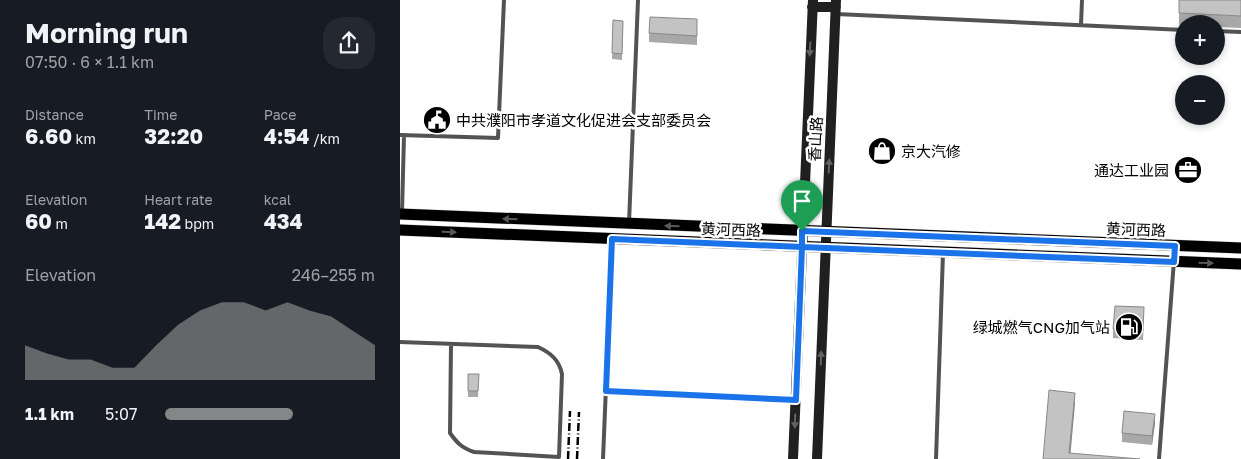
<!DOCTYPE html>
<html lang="en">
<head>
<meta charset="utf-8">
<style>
  :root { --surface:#171b24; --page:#242831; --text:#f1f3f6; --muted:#9ea1a6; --accent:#858687 }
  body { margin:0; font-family:"Golos Text","Noto Sans SC",sans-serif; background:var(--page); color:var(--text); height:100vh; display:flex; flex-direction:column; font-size:19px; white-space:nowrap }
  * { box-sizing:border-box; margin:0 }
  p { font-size:16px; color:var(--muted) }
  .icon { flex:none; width:28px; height:28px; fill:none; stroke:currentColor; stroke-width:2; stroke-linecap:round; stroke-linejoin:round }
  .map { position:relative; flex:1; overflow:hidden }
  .drawer { display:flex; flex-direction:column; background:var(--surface); width:400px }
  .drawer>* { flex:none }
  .tools { position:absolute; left:775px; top:15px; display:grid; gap:10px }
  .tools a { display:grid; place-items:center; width:50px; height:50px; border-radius:50%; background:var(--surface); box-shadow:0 2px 8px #0003; font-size:25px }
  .pin { position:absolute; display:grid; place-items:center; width:42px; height:42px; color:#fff; margin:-51px -21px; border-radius:50% 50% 50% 0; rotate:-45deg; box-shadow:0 0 5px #0007 }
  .pin .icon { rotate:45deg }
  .round { display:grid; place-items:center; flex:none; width:52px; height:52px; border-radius:20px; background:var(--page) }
  .summary { display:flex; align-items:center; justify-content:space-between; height:85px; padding:0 25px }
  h1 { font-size:28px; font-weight:700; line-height:38px }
  .stats { display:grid; grid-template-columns:repeat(3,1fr); gap:8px; height:85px; padding:5px 25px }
  .stats div { display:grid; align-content:center }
  .stats b { font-size:21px; font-weight:700 }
  .stats small { font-size:14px; font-weight:400 }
  .stats p { font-size:14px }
  .chart { height:140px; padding:10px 25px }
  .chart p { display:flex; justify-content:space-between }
  .chart svg { width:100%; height:90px; margin-top:5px; fill:var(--accent); opacity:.7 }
  ul { padding:0 25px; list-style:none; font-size:16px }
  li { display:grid; grid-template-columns:80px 60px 1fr; align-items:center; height:38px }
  li i { height:12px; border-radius:6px; background:var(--accent) }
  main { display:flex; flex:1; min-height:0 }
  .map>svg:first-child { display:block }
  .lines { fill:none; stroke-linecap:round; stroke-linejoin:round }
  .primary-casing { stroke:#dbdbdb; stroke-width:12 }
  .lane { stroke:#535353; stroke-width:4 }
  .secondary { stroke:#202020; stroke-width:10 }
  .primary { stroke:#000; stroke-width:11 }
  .rail { stroke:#000; stroke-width:2.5; stroke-dasharray:8 2.5 1 2.5; stroke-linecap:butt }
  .wall { fill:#a8a8a8 }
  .shaded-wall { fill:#888 }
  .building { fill:#c3c3c3; stroke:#888 }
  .oneway { fill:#636363 }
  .oneway2 { fill:#595959 }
  .route-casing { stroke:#fff; stroke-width:10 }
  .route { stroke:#1a73e8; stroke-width:6 }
  .labels { text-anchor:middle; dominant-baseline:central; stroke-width:5; stroke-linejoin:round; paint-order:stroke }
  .poi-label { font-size:15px; fill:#000; stroke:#fff; text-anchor:start }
  .street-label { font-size:15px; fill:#000; stroke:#fff }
</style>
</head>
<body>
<main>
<section class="drawer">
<div class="summary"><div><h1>Morning run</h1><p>07:50 · 6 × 1.1 km</p></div><a class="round"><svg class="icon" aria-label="share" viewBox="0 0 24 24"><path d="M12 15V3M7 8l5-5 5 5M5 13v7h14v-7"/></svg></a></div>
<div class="stats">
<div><p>Distance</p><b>6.60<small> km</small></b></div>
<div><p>Time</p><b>32:20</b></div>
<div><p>Pace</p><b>4:54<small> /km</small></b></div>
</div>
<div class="stats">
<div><p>Elevation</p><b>60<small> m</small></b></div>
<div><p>Heart rate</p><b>142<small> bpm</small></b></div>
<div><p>kcal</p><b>434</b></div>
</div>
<div class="chart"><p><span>Elevation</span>246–255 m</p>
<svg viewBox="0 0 160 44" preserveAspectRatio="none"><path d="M0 44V27L10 31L20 34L30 34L40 38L50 38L60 27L70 17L80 10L90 6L100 6L110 10L120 6L130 10L140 13L150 20L160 27V44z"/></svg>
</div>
<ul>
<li><b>1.1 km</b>5:07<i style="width:61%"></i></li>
</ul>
</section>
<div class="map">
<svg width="841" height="459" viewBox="0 0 841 459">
  <rect width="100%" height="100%" fill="#fff"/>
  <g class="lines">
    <defs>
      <path id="primary" d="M0 214 841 248
        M0 230 841 264"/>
    </defs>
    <use href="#primary" class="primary-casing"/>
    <path class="lane" d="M436 14 784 30
      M681 25 682 0
      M816 31 841 32
      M0 135 98 138 104 0
      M2 212 4 135
      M229 223 238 0
      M0 342 138 347C151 353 159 360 162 374L159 457 74 452C62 448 57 443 50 433L51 344
      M206 391 395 400
      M203 459 212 241
      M536 459 543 253
      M759 459 775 247"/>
    <path class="secondary" d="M412 7H436
      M393 459 413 0
      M417 459 436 0"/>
    <use href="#primary" class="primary"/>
    <path class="rail" d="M168 459 170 411
      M177 459 179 412"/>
  </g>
  <path class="wall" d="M841 0V28L816 27V24H784V26L779 25V13Z
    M213 20 223 21 222 60 212 59Z
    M297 28V45L249 42V33Z
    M744 316 743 340 713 338V329Z
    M68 374H79L78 397H68Z
    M755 423 752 445 722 442V433Z"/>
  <path class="shaded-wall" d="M675 393V404L670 459 669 453Z
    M755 414V423L752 445V436Z"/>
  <path class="building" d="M779 0H841V16L779 13Z
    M250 17 297 19V36L249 33Z
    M213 20 223 21 222 54 212 53Z
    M715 306 744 307 743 331 713 329Z
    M68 374H79L78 391H68Z
    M649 390 675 393 669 453 740 459H643Z
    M724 411 755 414 752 436 722 433Z"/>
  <defs><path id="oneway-solid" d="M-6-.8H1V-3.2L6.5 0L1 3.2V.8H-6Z" transform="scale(1.25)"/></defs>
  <g class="oneway">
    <use href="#oneway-solid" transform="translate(410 49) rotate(93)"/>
    <use href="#oneway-solid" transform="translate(429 166) rotate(-87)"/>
    <use href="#oneway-solid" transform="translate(421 358) rotate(-88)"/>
    <use href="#oneway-solid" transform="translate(395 421) rotate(92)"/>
  </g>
  <g class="oneway2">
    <use href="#oneway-solid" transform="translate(110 219) rotate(-178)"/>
    <use href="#oneway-solid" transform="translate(272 226) rotate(-178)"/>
    <use href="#oneway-solid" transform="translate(49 232) rotate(2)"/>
    <use href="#oneway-solid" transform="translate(806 263) rotate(2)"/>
  </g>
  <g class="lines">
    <defs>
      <path id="route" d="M402 231V247L212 239 206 391 396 400 402 247 774 262 775 246 402 231"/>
    </defs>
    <use href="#route" class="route-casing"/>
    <use href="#route" class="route"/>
  </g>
  <defs>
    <symbol id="civic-disc" viewBox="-11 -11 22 22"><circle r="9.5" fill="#000" stroke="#fff"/><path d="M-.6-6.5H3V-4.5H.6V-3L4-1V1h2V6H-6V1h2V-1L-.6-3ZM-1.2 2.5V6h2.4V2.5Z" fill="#fff"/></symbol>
    <symbol id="shop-disc" viewBox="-11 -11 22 22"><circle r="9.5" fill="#000" stroke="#fff"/><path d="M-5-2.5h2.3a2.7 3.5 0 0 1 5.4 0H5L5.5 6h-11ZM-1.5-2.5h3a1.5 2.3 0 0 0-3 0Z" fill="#fff"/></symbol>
    <symbol id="office-disc" viewBox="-11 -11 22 22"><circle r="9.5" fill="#000" stroke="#fff"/><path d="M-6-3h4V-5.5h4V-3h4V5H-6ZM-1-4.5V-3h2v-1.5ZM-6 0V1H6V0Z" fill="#fff"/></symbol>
    <symbol id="fuel-disc" viewBox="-11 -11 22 22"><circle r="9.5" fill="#000" stroke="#fff"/><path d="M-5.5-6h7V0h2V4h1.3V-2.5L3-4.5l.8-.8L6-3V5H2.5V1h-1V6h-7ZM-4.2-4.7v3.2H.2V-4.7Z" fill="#fff"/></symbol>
  </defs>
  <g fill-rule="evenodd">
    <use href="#civic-disc" x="21" y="104" width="32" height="32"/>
    <use href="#shop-disc" x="466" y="135" width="32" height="32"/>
    <use href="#office-disc" x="772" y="154" width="32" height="32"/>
    <use href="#fuel-disc" x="713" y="311" width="32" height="32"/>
  </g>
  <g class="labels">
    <g class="poi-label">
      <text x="56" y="120">中共濮阳市孝道文化促进会支部委员会</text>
      <text x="501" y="151">京大汽修</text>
      <text x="769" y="170" text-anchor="end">通达工业园</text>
      <text x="710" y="327" text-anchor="end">绿城燃气CNG加气站</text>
    </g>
    <g class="street-label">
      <text transform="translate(415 139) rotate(-87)">香山路</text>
      <text transform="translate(331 229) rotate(2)">黄河西路</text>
      <text transform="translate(736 229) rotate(2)">黄河西路</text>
    </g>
  </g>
</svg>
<div class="tools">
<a>+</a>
<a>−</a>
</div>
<div class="pin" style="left:402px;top:231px;background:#1e9e55"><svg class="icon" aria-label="arrive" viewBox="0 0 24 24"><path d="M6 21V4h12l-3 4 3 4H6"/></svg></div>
</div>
</main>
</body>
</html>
